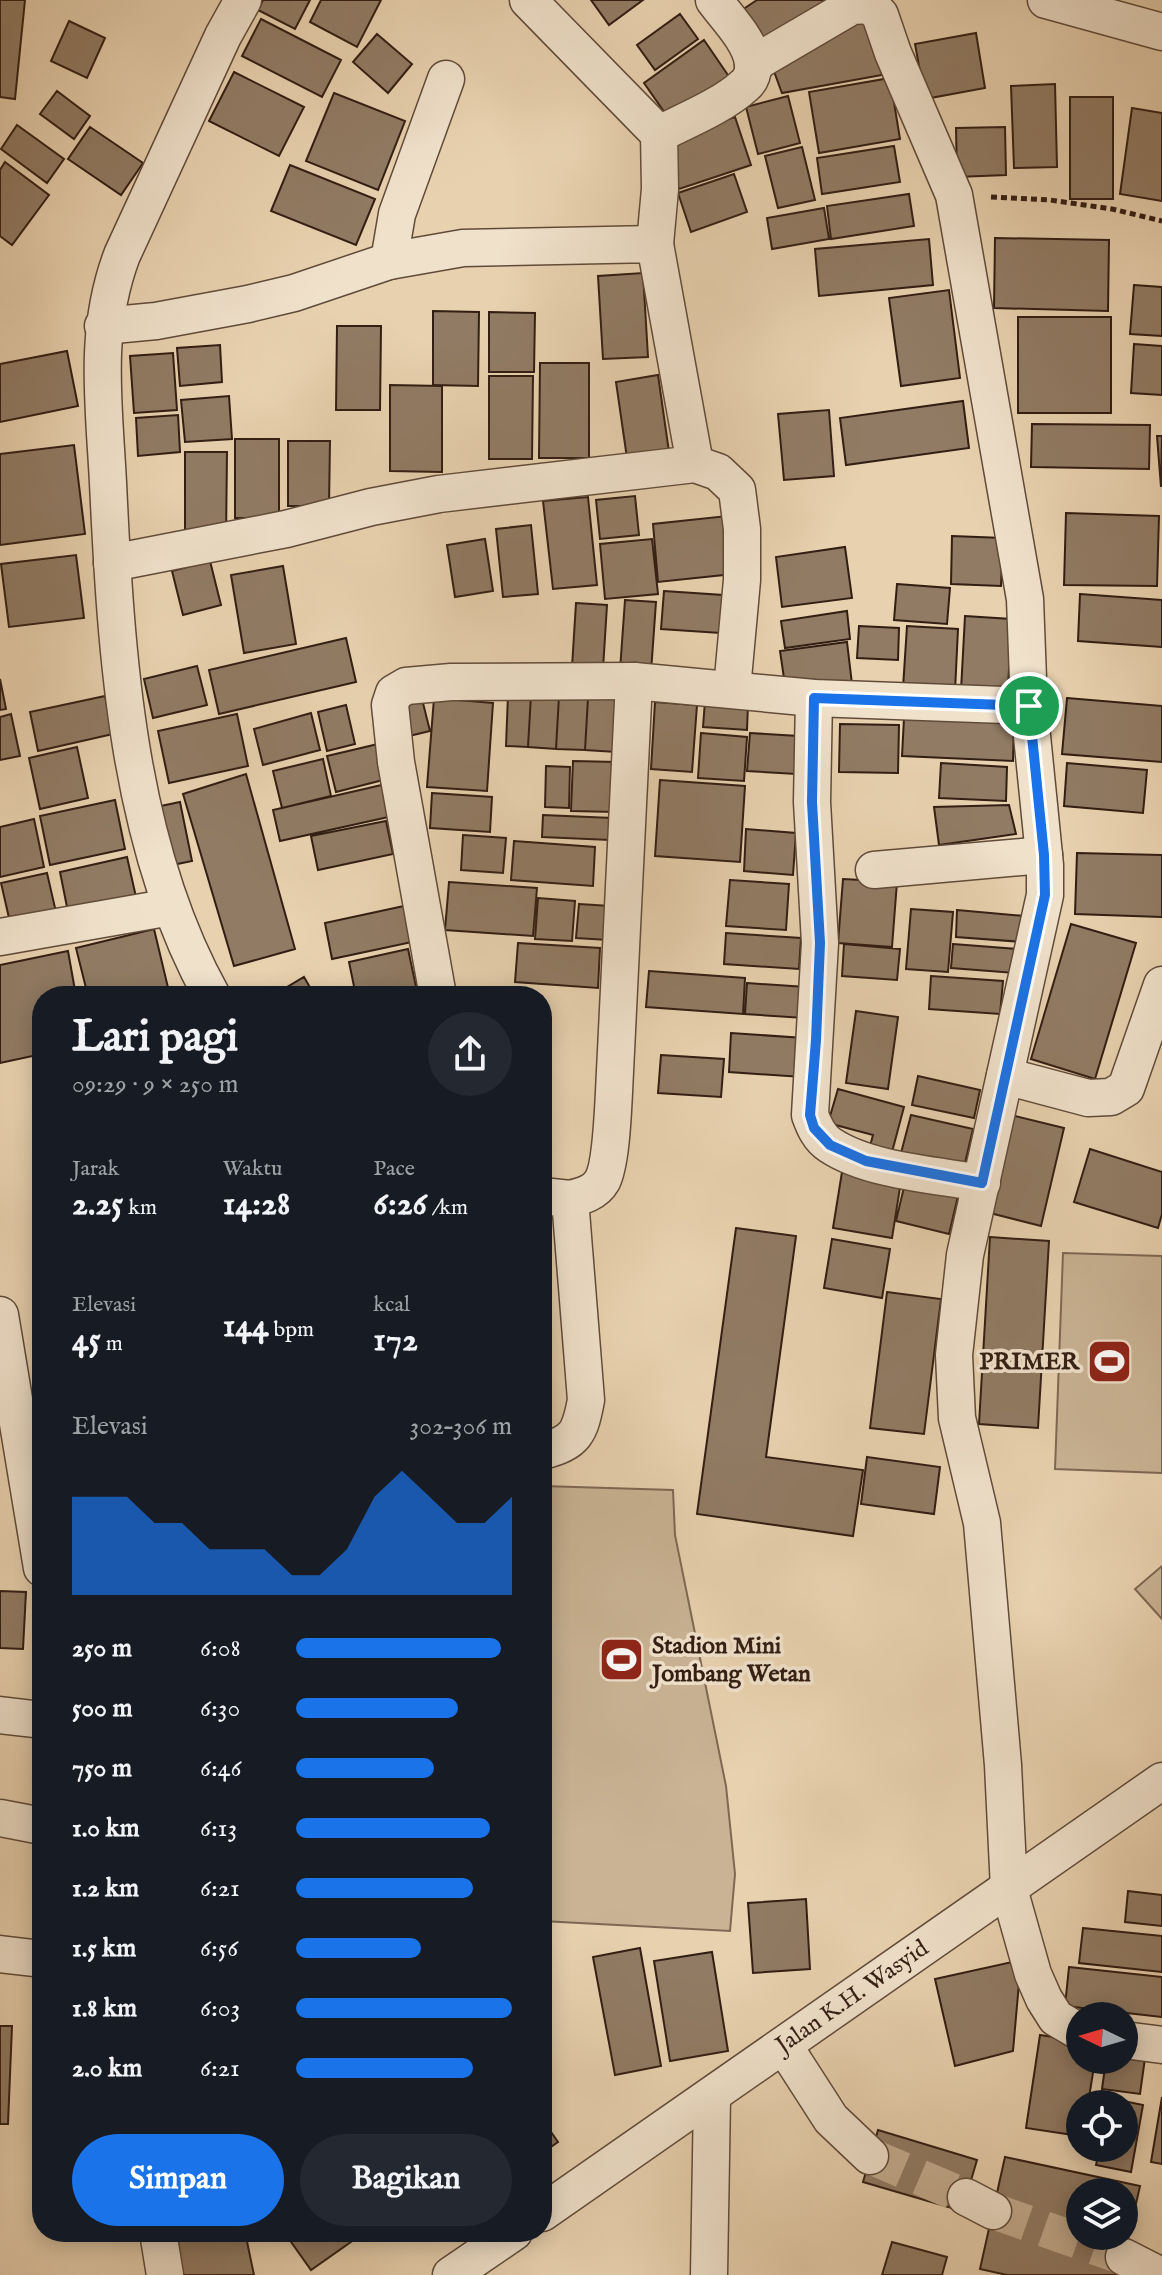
<!DOCTYPE html>
<html lang="id">
<head>
<meta charset="utf-8">
<style>
  :root { --surface:#171b24; --page:#242831; --text:#f1f3f6; --muted:#9ea1a6; --accent:#1a73e8 }
  body { margin:0; font-family:"IM FELL English",serif; background:var(--page); color:var(--text); height:100vh; display:flex; flex-direction:column; font-size:30px; white-space:nowrap }
  * { box-sizing:border-box; margin:0 }
  p { font-size:26px; color:var(--muted) }
  .icon { flex:none; width:44px; height:44px; fill:none; stroke:currentColor; stroke-width:2; stroke-linecap:round; stroke-linejoin:round }
  .map { position:relative; flex:1; overflow:hidden }
  .panel { position:absolute; left:32px; top:986px; width:520px; height:1256px; display:flex; flex-direction:column; background:var(--surface); border-radius:32px; box-shadow:0 4px 20px #0003 }
  .panel>* { flex:none }
  .needle { width:52px; rotate:275deg }
  .buttons { position:absolute; left:1066px; top:2002px; display:grid; gap:16px }
  .buttons a { display:grid; place-items:center; width:72px; height:72px; border-radius:50%; background:var(--surface); box-shadow:0 4px 20px #0003; font-size:40px }
  .pin { position:absolute; display:grid; place-items:center; width:68px; height:68px; color:#fff; margin:-34px; border:4px solid #fff; border-radius:50%; box-shadow:0 2px 8px #0007 }
  .round { display:grid; place-items:center; flex:none; width:84px; height:84px; border-radius:42px; background:var(--page) }
  .overview { display:flex; align-items:center; justify-content:space-between; height:136px; padding:0 40px }
  h1 { font-size:44px; font-weight:700; line-height:60px }
  .figures { display:grid; grid-template-columns:repeat(3,1fr); gap:12px; height:136px; padding:8px 40px }
  .figures div { display:grid; align-content:center }
  .figures b { font-size:34px; font-weight:700 }
  .figures small { font-size:22px; font-weight:400 }
  .figures p { font-size:22px }
  .chart { height:224px; padding:16px 40px }
  .chart p { display:flex; justify-content:space-between }
  .chart svg { width:100%; height:144px; margin-top:8px; fill:var(--accent); opacity:.7 }
  .primary-button { display:flex; gap:16px; margin-top:auto; padding:16px 40px }
  .primary-button a { flex:1; height:92px; border-radius:48px; background:var(--accent); color:#fff; font-size:32px; font-weight:700; line-height:92px; text-align:center }
  .primary-button a+a { background:var(--page); color:var(--text) }
  ul { padding:0 40px; list-style:none; font-size:26px }
  li { display:grid; grid-template-columns:128px 96px 1fr; align-items:center; height:60px }
  li i { height:20px; border-radius:10px; background:var(--accent) }
  .map>svg:first-child { display:block }
  .green { fill:#c9b394; stroke:#7e6854; stroke-width:2 }
  .building { fill:#917b64; stroke:#331e13; stroke-width:2; fill-rule:evenodd }
  .lines { fill:none; stroke-linecap:round; stroke-linejoin:round }
  .minor-tunnel { stroke:#c4ad90; stroke-width:36; stroke-dasharray:36 18; stroke-linecap:butt }
  .minor-casing { stroke:#604b3a; stroke-width:39 }
  .path { stroke:#331e13; stroke-width:5; stroke-dasharray:6 4; stroke-linecap:butt }
  .minor { stroke:#f0e1cb; stroke-width:36 }
  .route-casing { stroke:#fff; stroke-width:16 }
  .route { stroke:#1a73e8; stroke-width:10 }
  .labels { text-anchor:middle; dominant-baseline:central; stroke-width:7; stroke-linejoin:round; paint-order:stroke }
  .poi-label { font-size:24px; font-weight:bold; fill:#331e13; stroke:#f0e1cb; text-anchor:end }
  .street-label { font-size:24px; fill:#331e13; stroke:#f0e1cb }
</style>
</head>
<body>
<div class="map">
<svg width="1162" height="2275" viewBox="0 0 1162 2275">
  <rect width="100%" height="100%" fill="#e8d1af"/>
  <filter id="stains"><feTurbulence type="fractalNoise" baseFrequency=".0025" numOctaves="4"/><feColorMatrix values="0 0 0 0 .2 0 0 0 0 .09 0 0 0 0 .02 0 0 0 .5 -.17"/></filter>
  <radialGradient id="worn" r=".72"><stop offset=".6" stop-color="#630" stop-opacity="0"/><stop offset="1" stop-color="#630" stop-opacity=".3"/></radialGradient>
  <path class="green" d="M1063 1253 1162 1256V1473L1055 1469Z
    M542 1486 673 1490 675 1535 726 1786 735 1874 730 1931 542 1921Z
    M1162 1566V1619L1135 1589Z"/>
  <path class="building" d="M0 0H25L15 99 0 97Z
    M263 0H310L295 29 258 10Z
    M321 0H381L357 47 310 22Z
    M591 0H643L609 25Z
    M757 0H835L765 47 742 10Z
    M680 14 698 39 655 70 637 45Z
    M872 15 882 75 782 93 772 66Z
    M261 19 341 60 322 97 242 56Z
    M69 21 105 38 87 78 51 61Z
    M976 33 985 88 925 99 915 44Z
    M377 34 412 64 388 93 353 62Z
    M704 40 732 81 672 123 644 83Z
    M234 72 304 107 279 156 209 121Z
    M890 78 900 139 819 153 809 92Z
    M1055 84 1057 167 1014 168 1011 86Z
    M57 91 90 116 74 139 40 114Z
    M334 93 405 121 378 190 306 161Z
    M788 96 800 143 758 154 746 107Z
    M1070 97H1113V199H1070Z
    M1132 108 1162 113V201L1120 194Z
    M735 117 751 165 679 189 662 141Z
    M17 125 64 159 47 183 1 149Z
    M90 127 143 163 121 195 68 159Z
    M1005 127 1006 175 957 177 956 128Z
    M894 146 900 182 822 194 817 158Z
    M802 147 815 200 778 208 765 156Z
    M5 162 49 195 12 245 0 236V170Z
    M290 165 375 199 356 245 271 211Z
    M734 174 747 212 691 232 678 193Z
    M909 194 914 226 831 239 827 206Z
    M824 208 829 239 772 249 767 218Z
    M995 238 1109 240 1108 311 994 308Z
    M929 239 933 285 819 296 815 249Z
    M643 273 648 357 603 359 598 276Z
    M1134 285 1162 287V336L1130 334Z
    M949 290 960 378 901 386 889 298Z
    M433 311 479 312 478 386 433 385Z
    M489 312 535 313 534 372H489Z
    M1018 317H1111V413H1018Z
    M337 326H381L380 410H336Z
    M1134 344 1162 346V395L1131 393Z
    M220 345 222 382 180 386 177 348Z
    M67 351 78 406 0 422V364Z
    M173 353 177 410 134 413 130 356Z
    M540 363H589V458H539Z
    M658 375 670 459 628 465 616 382Z
    M489 376H533L532 459H489Z
    M390 385 442 386V472L390 471Z
    M229 396 232 439 185 442 181 400Z
    M963 401 969 448 846 465 840 418Z
    M829 410 834 476 784 480 778 414Z
    M178 415 180 452 138 456 136 418Z
    M1032 424 1150 425 1149 469 1031 467Z
    M1157 436H1162L1161 487Z
    M235 439H279V518H235Z
    M288 441H330L329 506H288Z
    M74 445 85 534 0 545V454Z
    M185 452H227L226 539 185 538Z
    M635 496 639 535 600 539 596 500Z
    M588 497 597 585 553 589 543 501Z
    M1066 513 1159 516 1157 586 1064 585Z
    M727 516 733 574 658 582 653 524Z
    M531 525 538 594 503 597 496 529Z
    M952 536 1003 538 1001 586 951 584Z
    M485 539 493 591 455 597 447 545Z
    M652 539 658 594 605 599 600 544Z
    M845 547 852 598 782 607 776 557Z
    M76 555 84 618 9 627 1 564Z
    M210 561 221 605 183 615 172 571Z
    M283 566 296 644 244 653 231 575Z
    M897 584 950 588 947 624 894 620Z
    M664 591 723 595 720 633 661 629Z
    M1080 594 1162 600V647L1078 641Z
    M625 600 656 602 651 672 620 670Z
    M576 603 607 605 603 669 572 667Z
    M847 611 850 639 785 648 781 621Z
    M965 616 1011 619 1008 693 961 690Z
    M859 626 899 628 898 660 857 658Z
    M907 626 958 629 955 691 903 688Z
    M346 638 356 682 219 714 209 670Z
    M847 642 852 684 786 692 780 651Z
    M197 666 207 705 153 718 144 679Z
    M0 679 6 709 0 710Z
    M508 694 531 695 528 747 506 746Z
    M531 695 559 696 556 749 528 747Z
    M105 696 113 734 38 751 30 712Z
    M559 696 588 698 585 750 556 749Z
    M434 698 493 703 487 791 427 787Z
    M588 698 618 699 616 752 585 750Z
    M1067 698 1162 706V762L1062 754Z
    M422 699 430 731 405 737 397 705Z
    M705 701 748 704 747 730 703 727Z
    M655 702 697 705 692 772 651 769Z
    M346 705 355 744 327 751 318 712Z
    M311 713 320 750 263 765 254 729Z
    M11 714 20 756 0 760V717Z
    M237 714 248 766 169 783 158 731Z
    M904 718 1014 723 1013 761 902 756Z
    M840 724 899 725 898 773 839 772Z
    M701 733 747 737 744 781 698 778Z
    M750 733 798 736 796 774 747 771Z
    M378 744 387 779 336 792 327 756Z
    M77 747 88 798 40 809 29 758Z
    M323 759 331 796 282 808 273 771Z
    M573 761 617 762 616 812 571 811Z
    M941 763 1007 767 1006 801 939 798Z
    M1067 763 1147 770 1143 813 1064 806Z
    M546 766 570 767 569 808 545 807Z
    M246 774 295 949 234 966 183 794Z
    M660 780 745 786 740 862 655 856Z
    M386 784 393 816 280 841 273 810Z
    M432 793 492 797 490 832 430 828Z
    M115 800 125 849 50 865 40 816Z
    M180 802 192 861 163 867 151 808Z
    M1009 805 1016 834 939 845 934 807Z
    M543 815 612 818 610 840 542 837Z
    M34 819 44 867 0 877V827Z
    M386 821 393 854 318 870 311 836Z
    M746 829 796 833 793 875 744 871Z
    M463 835 506 838 503 873 461 870Z
    M514 841 595 847 593 886 511 880Z
    M1077 853 1162 855V917L1075 914Z
    M127 857 136 897 68 912 60 872Z
    M47 873 58 921 12 931 1 883Z
    M843 879 897 882 892 947 838 943Z
    M730 880 789 884 786 930 726 926Z
    M449 882 537 888 533 936 445 930Z
    M538 898 575 901 572 941 535 939Z
    M579 904 610 906 608 940 576 938Z
    M404 906 412 942 332 959 325 923Z
    M911 909 953 912 948 972 906 969Z
    M957 910 1025 916 1023 942 956 937Z
    M1071 924 1136 943 1095 1079 1031 1059Z
    M154 929 170 996H88L76 948Z
    M726 933 801 938 799 969 724 964Z
    M518 943 600 948 598 988 515 982Z
    M844 944 900 949 897 980 842 976Z
    M953 944 1017 949 1015 973 951 968Z
    M408 949 418 996H356L349 962Z
    M68 951 76 996H42V1054L0 1063V965Z
    M649 971 745 978 743 1014 646 1007Z
    M931 976 1003 981 1000 1014 929 1009Z
    M304 977 315 996H272Z
    M747 983 806 987 804 1018 745 1014Z
    M856 1011 898 1017 888 1089 846 1083Z
    M731 1033 804 1038 802 1077 729 1072Z
    M661 1055 724 1059 721 1097 658 1093Z
    M918 1076 980 1090 974 1118 912 1105Z
    M838 1089 904 1107 892 1152 870 1146 873 1135 828 1123Z
    M42 1104V1128L37 1105Z
    M1007 1114 1064 1128 1041 1226 982 1211Z
    M911 1115 973 1129 964 1167 901 1153Z
    M1090 1149 1162 1172V1214L1158 1228 1074 1202Z
    M842 1172 901 1181 892 1238 833 1228Z
    M905 1183 958 1196 949 1234 896 1221Z
    M736 1228 796 1236 766 1457 863 1470 853 1536 697 1514Z
    M42 1234V1260L36 1235Z
    M990 1237 1049 1241 1038 1428 979 1424Z
    M832 1239 890 1249 882 1298 824 1288Z
    M542 1255H545L543 1281H542Z
    M887 1292 941 1299 924 1434 870 1428Z
    M867 1457 940 1467 934 1514 861 1504Z
    M0 1591 26 1592 23 1649 0 1648Z
    M1128 1891 1162 1895V1926L1125 1922Z
    M806 1899 810 1969 753 1973 748 1903Z
    M1083 1928 1162 1936V1972L1079 1963Z
    M640 1948 661 2066 615 2075 593 1957Z
    M712 1952 728 2051 670 2061 654 1961Z
    M1021 1960 1013 2051 955 2066 935 1979Z
    M1069 1967 1162 1977V2017L1065 2006Z
    M0 2026H12L8 2124H0Z
    M1040 2035 1080 2041V2060H1095L1088 2104H1080V2136L1026 2128Z
    M1124 2048 1146 2051 1140 2094 1102 2089 1106 2060H1124Z
    M1162 2097V2164L1151 2162Z
    M1109 2098 1143 2105 1131 2172 1096 2165 1100 2148H1124V2104H1108Z
    M542 2119 558 2142 542 2153Z
    M878 2130 977 2160 962 2211 863 2182Z
    M1005 2157 1140 2186 1120 2275H1007L980 2269ZM1080 2192H1124V2236H1080Z
    M210 2232H245L254 2275H183L176 2239Z
    M284 2232H365L311 2270Z
    M892 2242 947 2257 942 2275H882Z"/>
  <g class="lines">
    <path class="minor-tunnel" d="M870 2156 966 2197
      M993 2211 1124 2257"/>
    <defs>
      <g id="minor">
        <path d="M528 0 659 134 660 189 655 244"/>
        <path d="M1046 0 1162 32"/>
        <path d="M753 64 852 6 870 5 880 15 893 53 954 195 1025 599 1029 706 1045 865V895L965 1255 954 1355 957 1418 982 1523 1003 1765 1009 1889 1033 1974 1044 1999 1056 2018 1080 2032"/>
        <path d="M659 134C685 121 724 105 745 85 751 80 754 71 753 63 750 40 727 18 714 0"/>
        <path d="M389 261 397 214 446 79"/>
        <path d="M103 326 156 321 248 304 294 293 389 261 463 248 655 244 695 464"/>
        <path d="M112 563 286 529 371 507 439 494 695 464 718 472 737 490 742 529V580L732 689"/>
        <path d="M814 698 812 802 820 943 810 1115C814 1126 819 1138 830 1145 869 1171 936 1175 982 1183"/>
        <path d="M874 870 1044 855"/>
        <path d="M0 937 171 907"/>
        <path d="M212 996C127 844 116 653 108 483 104 403 93 332 122 255L223 36 243 0"/>
        <path d="M438 996 396 762 390 705 394 693 406 686 451 682 634 681"/>
        <path d="M1005 1076 1088 1098 1111 1097 1126 1088 1162 985"/>
        <path d="M542 1196 570 1199 586 1400C580 1432 576 1443 542 1451"/>
        <path d="M570 1199C582 1196 595 1193 602 1181 611 1165 613 1111 614 1092L634 681 814 698 1029 706"/>
        <path d="M0 1315 42 1568"/>
        <path d="M0 1715 42 1720"/>
        <path d="M0 1818 42 1826"/>
        <path d="M0 1954 42 1959"/>
        <path d="M1124 2040 1162 2045"/>
        <path d="M784 2046 831 2119 870 2156"/>
        <path d="M966 2197 993 2211"/>
        <path id="s1" d="M542 2213 1162 1781"/>
        <path d="M158 2232 165 2275"/>
        <path d="M1124 2257 1159 2275"/>
        <path d="M451 2275 514 2232"/>
        <path d="M709 2275 712 2097"/>
      </g>
    </defs>
    <use href="#minor" class="minor-casing"/>
    <path class="path" d="M991 197 1050 200 1112 209 1162 221"/>
    <use href="#minor" class="minor"/>
  </g>
  <g class="lines">
    <defs>
      <path id="route" d="M814 698 1029 706 1044 855 1045 895 982 1183 866 1161 830 1145 814 1128 810 1115 816 1040 820 943 812 802Z"/>
    </defs>
    <use href="#route" class="route-casing"/>
    <use href="#route" class="route"/>
  </g>
  <defs>
    <symbol id="stadium-square" viewBox="-11 -11 22 22"><rect x="-9" y="-9" width="18" height="18" rx="4" fill="#8f2418" stroke="#f0e1cb"/><path d="M0-5a6.5 5 0 1 0 0 10a6.5 5 0 1 0 0-10ZM-3.5-1.8h7v3.6h-7Z" fill="#fff"/></symbol>
  </defs>
  <g fill-rule="evenodd">
    <use href="#stadium-square" x="1084" y="1336" width="51" height="51"/>
    <use href="#stadium-square" x="596" y="1634" width="51" height="51"/>
  </g>
  <g class="labels">
    <g class="poi-label">
      <text x="1079" y="1362">PRIMER</text>
      <text x="652" y="1646" text-anchor="start">Stadion Mini<tspan x="652" dy="28">Jombang Wetan</tspan></text>
    </g>
    <g class="street-label">
      <text stroke="none"><textPath href="#s1" startOffset="378">Jalan K.H. Wasyid</textPath></text>
    </g>
  </g>
  <rect width="100%" height="100%" filter="url(#stains)"/>
  <rect width="100%" height="100%" fill="url(#worn)"/>
</svg>
<div class="buttons">
<a><svg class="needle" viewBox="-14 -14 28 28"><path d="M0-13l5 13h-10z" fill="#e53935"/><path d="M0 13l5-13h-10z" fill="#9ea1a6"/></svg></a>
<a><svg class="icon" aria-label="locate" viewBox="0 0 24 24"><circle cx="12" cy="12" r="6"/><path d="M12 2v4M12 18v4M2 12h4M18 12h4"/></svg></a>
<a><svg class="icon" aria-label="layers" viewBox="0 0 24 24"><path d="M12 4l9 5-9 5-9-5zM3 14l9 5 9-5"/></svg></a>
</div>
<div class="pin" style="left:1029px;top:706px;background:#1e9e55"><svg class="icon" aria-label="arrive" viewBox="0 0 24 24"><path d="M6 21V4h12l-3 4 3 4H6"/></svg></div>
<section class="panel">
<div class="overview"><div><h1>Lari pagi</h1><p>09:29 · 9 × 250 m</p></div><a class="round"><svg class="icon" aria-label="share" viewBox="0 0 24 24"><path d="M12 15V3M7 8l5-5 5 5M5 13v7h14v-7"/></svg></a></div>
<div class="figures">
<div><p>Jarak</p><b>2.25<small> km</small></b></div>
<div><p>Waktu</p><b>14:28</b></div>
<div><p>Pace</p><b>6:26<small> /km</small></b></div>
</div>
<div class="figures">
<div><p>Elevasi</p><b>45<small> m</small></b></div>
<div><b>144<small> bpm</small></b></div>
<div><p>kcal</p><b>172</b></div>
</div>
<div class="chart"><p><span>Elevasi</span>302–306 m</p>
<svg viewBox="0 0 160 44" preserveAspectRatio="none"><path d="M0 44V14L10 14L20 14L30 22L40 22L50 30L60 30L70 30L80 38L90 38L100 30L110 14L120 6L130 14L140 22L150 22L160 14V44z"/></svg>
</div>
<ul>
<li><b>250 m</b>6:08<i style="width:95%"></i></li>
<li><b>500 m</b>6:30<i style="width:75%"></i></li>
<li><b>750 m</b>6:46<i style="width:64%"></i></li>
<li><b>1.0 km</b>6:13<i style="width:90%"></i></li>
<li><b>1.2 km</b>6:21<i style="width:82%"></i></li>
<li><b>1.5 km</b>6:56<i style="width:58%"></i></li>
<li><b>1.8 km</b>6:03<i style="width:100%"></i></li>
<li><b>2.0 km</b>6:21<i style="width:82%"></i></li>
</ul>
<div class="primary-button"><a>Simpan</a><a>Bagikan</a></div>
</section>
</div>
</body>
</html>
